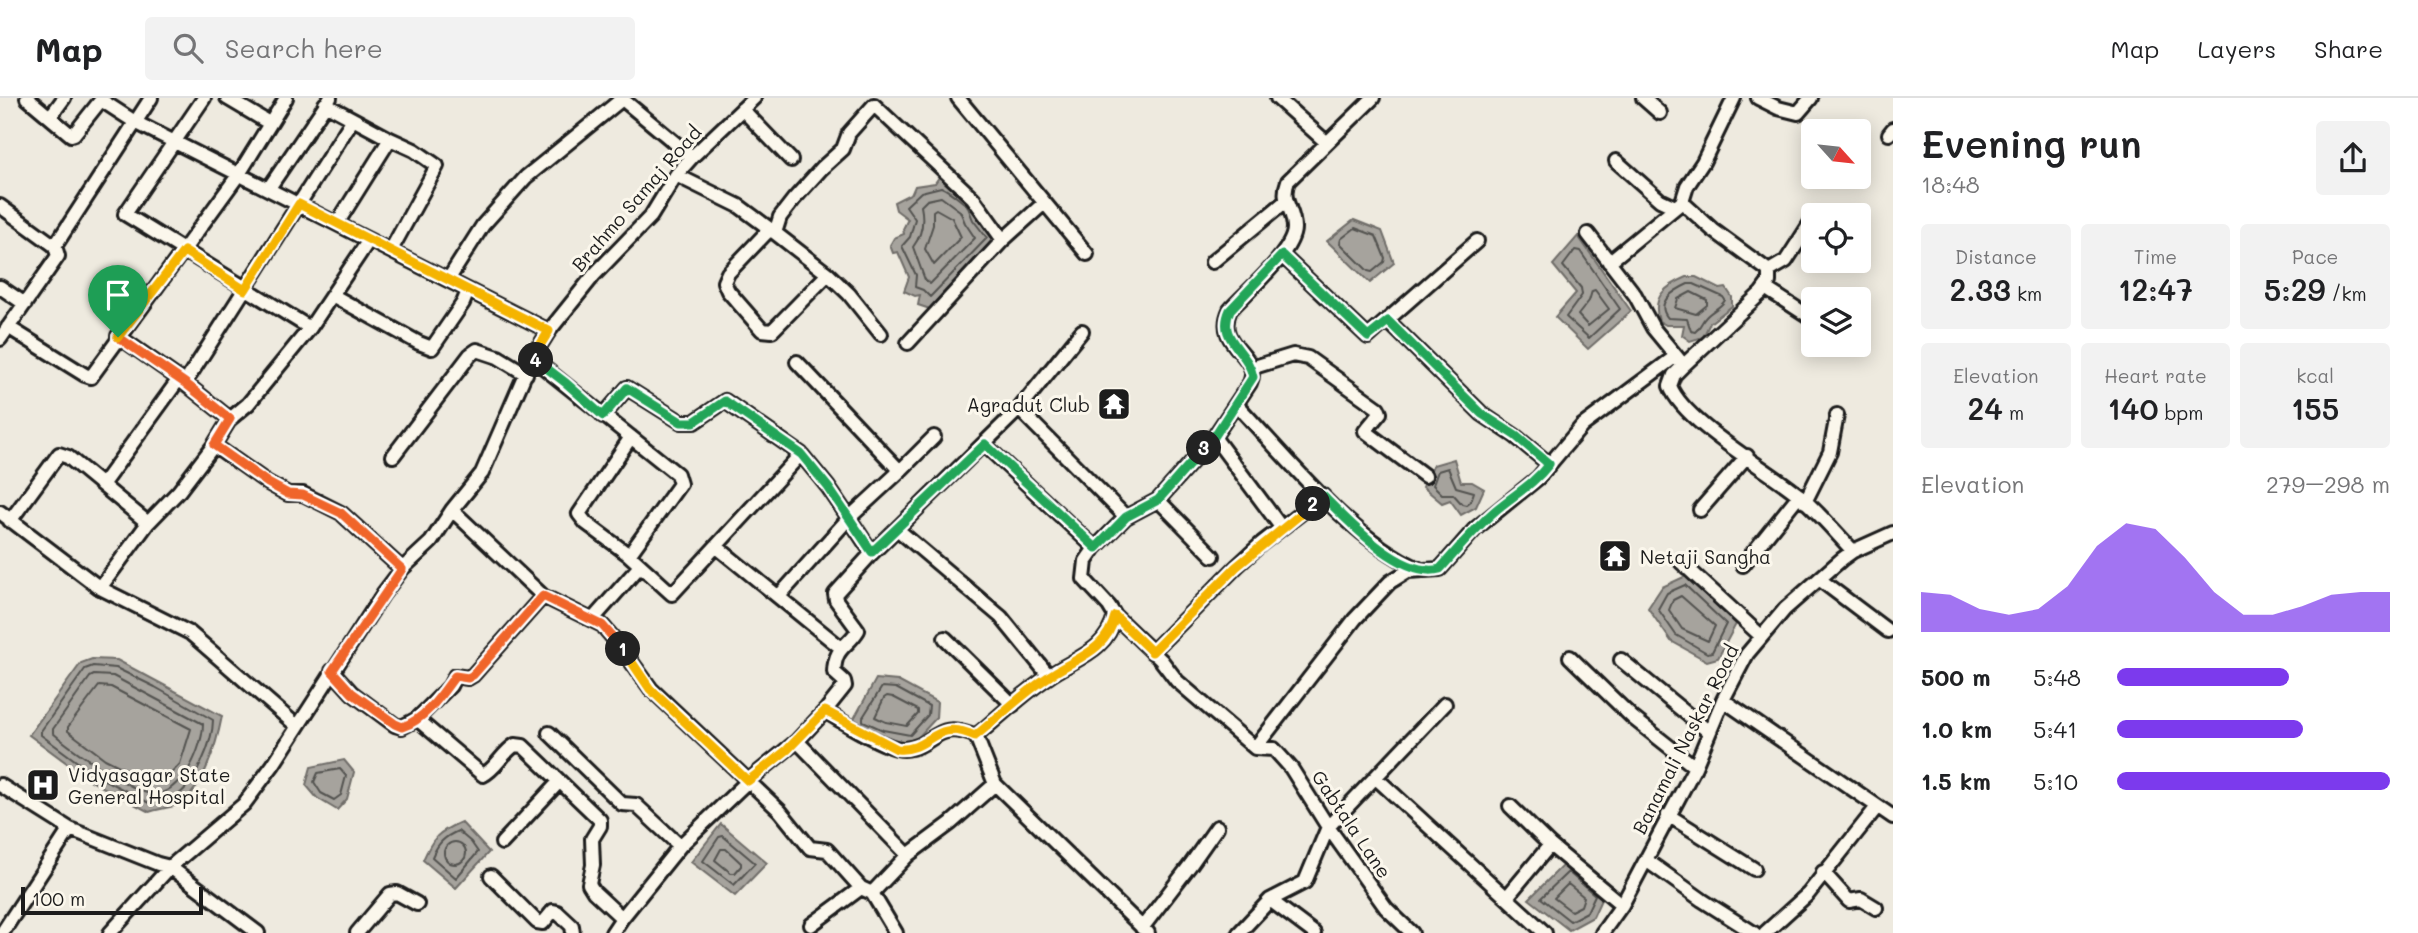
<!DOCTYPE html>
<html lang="en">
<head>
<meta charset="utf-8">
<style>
  :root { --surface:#fff; --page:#f2f2f2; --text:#202124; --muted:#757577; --line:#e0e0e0; --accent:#7c3aed }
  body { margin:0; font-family:Mali,sans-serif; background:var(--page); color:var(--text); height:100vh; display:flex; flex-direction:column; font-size:26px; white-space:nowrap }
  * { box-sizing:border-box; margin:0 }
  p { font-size:23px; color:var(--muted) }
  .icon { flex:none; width:38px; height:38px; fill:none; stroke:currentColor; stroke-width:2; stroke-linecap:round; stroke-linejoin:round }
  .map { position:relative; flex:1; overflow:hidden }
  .details { display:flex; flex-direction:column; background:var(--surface); width:525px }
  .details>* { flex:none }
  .needle { width:46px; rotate:117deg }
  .buttons { position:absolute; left:1801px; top:21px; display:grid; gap:14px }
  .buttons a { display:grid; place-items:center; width:70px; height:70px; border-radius:7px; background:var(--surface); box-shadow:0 4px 18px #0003; font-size:35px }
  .scale { position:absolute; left:21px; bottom:18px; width:182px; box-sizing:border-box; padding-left:7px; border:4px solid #1c1c1c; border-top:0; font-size:19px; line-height:24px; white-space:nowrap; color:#1c1c1c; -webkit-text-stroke:5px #fbf7ec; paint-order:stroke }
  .pin { position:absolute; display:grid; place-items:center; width:60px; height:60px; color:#fff; margin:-72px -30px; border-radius:50% 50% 50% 0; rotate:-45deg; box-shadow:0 0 7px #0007 }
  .pin .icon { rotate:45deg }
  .km { position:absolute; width:35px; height:35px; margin:-18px; border-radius:50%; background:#222; color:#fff; font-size:19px; line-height:35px; text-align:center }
  .round { display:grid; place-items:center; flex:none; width:74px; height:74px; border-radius:7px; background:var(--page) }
  .head { display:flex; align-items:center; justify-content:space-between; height:119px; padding:0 28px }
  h1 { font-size:38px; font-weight:600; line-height:52px }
  .figures { display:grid; grid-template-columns:repeat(3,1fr); gap:10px; height:119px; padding:7px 28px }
  .figures div { display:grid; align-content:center; border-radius:7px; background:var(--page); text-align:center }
  .figures b { font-size:30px; font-weight:600 }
  .figures small { font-size:19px; font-weight:400 }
  .figures p { font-size:19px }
  .chart { height:196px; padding:14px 28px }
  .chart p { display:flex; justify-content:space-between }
  .chart svg { width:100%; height:126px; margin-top:7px; fill:var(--accent); opacity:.7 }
  ul { padding:0 28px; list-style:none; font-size:23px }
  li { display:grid; grid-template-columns:112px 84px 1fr; align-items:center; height:52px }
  li i { height:18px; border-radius:9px; background:var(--accent) }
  header { display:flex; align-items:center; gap:42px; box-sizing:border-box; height:98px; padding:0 35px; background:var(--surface); border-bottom:2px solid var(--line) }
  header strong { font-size:33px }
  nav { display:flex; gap:38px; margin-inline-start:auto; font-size:24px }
  .search { width:490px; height:63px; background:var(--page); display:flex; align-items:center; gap:18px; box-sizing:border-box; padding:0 24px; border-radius:7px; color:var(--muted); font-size:26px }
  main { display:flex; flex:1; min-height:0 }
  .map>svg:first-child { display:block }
  .water { fill:#a6a39d; stroke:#6f6d69; stroke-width:2 }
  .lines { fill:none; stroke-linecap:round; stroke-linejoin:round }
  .shore { stroke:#535250; stroke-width:2 }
  .minor-casing { stroke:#1c1c1c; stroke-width:18 }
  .minor { stroke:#fbf7ec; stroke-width:12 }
  .split-1-casing { stroke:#fff; stroke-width:14 }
  .split-2-casing { stroke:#fff; stroke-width:14 }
  .split-3-casing { stroke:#fff; stroke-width:14 }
  .split-4-casing { stroke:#fff; stroke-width:14 }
  .split-5-casing { stroke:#fff; stroke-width:14 }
  .split-1 { stroke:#f0652b; stroke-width:9 }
  .split-2 { stroke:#f5b400; stroke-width:9 }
  .split-3 { stroke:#22a559; stroke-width:9 }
  .split-4 { stroke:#22a559; stroke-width:9 }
  .split-5 { stroke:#f5b400; stroke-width:9 }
  .labels { text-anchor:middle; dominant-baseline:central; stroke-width:6; stroke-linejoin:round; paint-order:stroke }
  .street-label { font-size:19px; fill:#1c1c1c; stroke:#fbf7ec }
  .poi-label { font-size:19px; fill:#1c1c1c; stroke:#fbf7ec; text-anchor:start }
</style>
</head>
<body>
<header>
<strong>Map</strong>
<div class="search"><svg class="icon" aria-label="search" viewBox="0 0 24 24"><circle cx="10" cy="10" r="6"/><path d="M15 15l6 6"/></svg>Search here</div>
<nav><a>Map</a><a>Layers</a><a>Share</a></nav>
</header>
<main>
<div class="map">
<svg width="1893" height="835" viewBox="0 0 1893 835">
  <rect width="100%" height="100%" fill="#eeeadf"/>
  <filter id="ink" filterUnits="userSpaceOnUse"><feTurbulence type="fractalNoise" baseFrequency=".0143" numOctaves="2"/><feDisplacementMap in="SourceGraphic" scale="14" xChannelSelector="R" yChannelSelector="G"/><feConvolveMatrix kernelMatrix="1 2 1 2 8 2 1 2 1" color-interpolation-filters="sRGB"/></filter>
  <g filter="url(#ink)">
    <path class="water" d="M941 76 943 82C969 95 986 115 995 142L930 211 918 207 920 197 915 198 904 193 909 179 898 154 893 155 890 147 894 140 904 136 903 131 908 121 896 112 894 104 912 95 915 88 935 85Z
      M1354 122 1382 133 1394 165 1370 185 1327 143Z
      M1578 138 1631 213 1588 251 1555 219 1576 195 1553 167Z
      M1687 179H1696L1720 191 1726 190 1732 199V208L1710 225 1703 239 1690 243 1682 237 1684 227H1666L1659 223C1651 198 1666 188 1687 179Z
      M1454 361 1461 384H1472L1484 391 1476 409 1461 417 1450 402 1442 405 1423 389 1433 367Z
      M1686 478 1736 526 1718 560 1707 563 1671 543 1648 510 1662 489Z
      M92 561 117 562 222 618C217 644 203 695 177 707 168 710 158 711 149 714L91 683 29 637 81 565Z
      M876 581 898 583 937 604 936 620 912 646 881 639 851 626Z
      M344 662 354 674 347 701 337 712 317 700 306 687 311 669Z
      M461 724 489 754 456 790 423 762C433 739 438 734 461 724Z
      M721 726 767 765 735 798 691 764Z
      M1567 763 1604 795 1593 819 1569 832 1529 801Z"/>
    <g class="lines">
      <path class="shore" d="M941 89C951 93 958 101 967 107L973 122 987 140 930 199 923 192 915 189 916 177 902 148 910 139 915 121 906 108 921 94Z
        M941 99 960 113 965 125 975 140 930 186 925 182 913 149C922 137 924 122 921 108L927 102Z
        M936 111 952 120 961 139 934 167 925 151 933 127V113Z
        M1355 130 1376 138 1385 160 1384 164 1372 174 1368 173 1340 145 1341 141Z
        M1575 152 1580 153 1620 211 1589 240 1566 219 1582 197 1581 190 1563 168Z
        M1688 186H1694L1723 199 1725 202C1721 210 1712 212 1706 219 1701 224 1700 230 1695 234L1691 233 1687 221 1668 220C1654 204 1675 192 1688 186Z
        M1595 192 1609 211 1588 228 1578 217 1589 203 1592 193Z
        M1691 194 1707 202V207L1696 216 1675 210 1678 201Z
        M1448 370 1456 389 1474 394 1471 403 1466 407 1462 406 1453 396H1442L1433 387 1438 373Z
        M1685 487 1726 526 1712 554 1707 555 1676 537 1658 511 1667 495Z
        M1681 498 1715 528 1708 543 1682 531 1669 512 1673 502Z
        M93 568 116 570 155 589 213 622C213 644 195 687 175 699 169 703 156 705 149 705L95 677 41 637V633L85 571Z
        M94 577 113 578 203 626C203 641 194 665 185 676 175 687 169 695 154 696 137 698 68 648 53 635V631L90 579Z
        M99 588 111 589 191 631 180 666 165 682 153 685 105 661 68 633V629Z
        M882 589 896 590 929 608 928 617 910 637 883 632 863 623V619Z
        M887 598 893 599 918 612V616L907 628 886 624 875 619 884 600Z
        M340 671 346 678 341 697 334 702 321 695 314 684 318 675Z
        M458 733 471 744 478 754 456 780 432 759C438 745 444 739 458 733Z
        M723 738 755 765 734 787 703 763 719 739Z
        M444 755a11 11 0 1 1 22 0a11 11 0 1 1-22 0Z
        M721 751H726L741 765V768L735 775H731L715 762Z
        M1568 774 1595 797 1587 814 1570 823 1541 800Z
        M1568 786 1584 799 1581 808 1571 813 1554 800Z"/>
      <defs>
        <path id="minor" d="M27 0 71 37 74 36 101 2 135 24 549 233
          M204 0 125 116 310 230
          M227 0 269 25
          M621 0 692 59
          M958 0 1087 156
          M1277 0 1326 44
          M1643 0 1660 15
          M1734 0 1703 64 1687 88 1682 104 1713 132 1769 173V184L1761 195 1684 267 1674 277 1670 288C1684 324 1764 369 1796 395 1817 412 1835 434 1853 453
          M1758 0 1778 10 1798 15 1811 0
          M325 6 390 41
          M742 11 791 62
          M50 19 64 0
          M1889 36 1893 31
          M1616 63 1660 102 1675 109
          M676 77 739 108 770 131 828 176 849 196 881 236
          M269 90 330 0
          M0 108 55 148
          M338 124 390 41 414 52 437 68 391 152
          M770 131 728 175 724 184 728 193 762 232 772 233 828 176
          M775 135 780 119 794 101 822 70 843 51 849 35 874 7 973 100 1003 142
          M1588 136 1635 197 1653 230 1681 264
          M1282 157 1368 239 1477 143
          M1212 164 1286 103
          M1609 164 1682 104
          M1769 173 1786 163 1813 121
          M448 182 483 127 526 79 622 1
          M0 189 25 206
          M1765 190 1813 221
          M332 197 419 245 432 250 463 205 468 193
          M1388 223 1482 316 1515 338 1549 366
          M8 229 85 277 91 279 239 76 286 0
          M118 238 185 285 230 321
          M0 241 58 158 55 148 151 0
          M908 245 1003 142 1043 106
          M532 260 677 376 680 386 629 457
          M1251 270 1293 257 1308 260 1378 310 1380 315 1365 333 1425 378
          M185 285 353 21
          M1236 306C1287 360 1352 442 1419 471
          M1019 311 1126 419
          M603 318 627 290 681 324H694L725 303 801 356 828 389 849 420 779 498
          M631 339 579 416 586 425 629 457 672 496 801 356
          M1214 339 1278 425
          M214 347 268 385 288 396H303L341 415 402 471
          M985 347 1095 450
          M393 358 470 257 477 252 498 259 526 276
          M900 373 934 339
          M102 387 179 281
          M1158 402 1213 458
          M1805 404 1830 354 1837 317
          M452 412 543 498 602 527 620 548 651 591 780 713 810 750 827 752 861 790 872 795
          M1700 412 1747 358
          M0 414 100 490 190 535 297 628
          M10 423 59 356 68 359 148 425
          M897 431 1001 519 1049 578
          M717 449 840 549
          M872 455 1019 311 1082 233
          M1681 464 1761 538
          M1743 467 1799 397
          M1819 481 1888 533
          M100 490 148 425 179 393 214 347 230 321 248 306 310 230 369 142
          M1115 518 1161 562 1177 583 1255 650
          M593 521 640 468
          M945 540 1013 607
          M1152 554 1236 469 1262 445 1323 398
          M1570 559 1633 620 1695 669
          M1621 562 1709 634
          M332 573 352 595 395 627 402 629 417 621 483 677C496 671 502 655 515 647L523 648 600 722V728L592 741 593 767 589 786 594 794 622 820
          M1723 602 1893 719
          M825 613C841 623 887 652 904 651 936 649 935 620 976 638
          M417 621 450 588 455 578 468 580 473 577 543 498
          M549 635 622 706 636 707 680 748
          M976 638C999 619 1022 596 1048 579 1074 560 1106 555 1115 518L1109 508 1084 481 1086 463 1095 450 1126 419 1158 402 1214 339 1250 285C1263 257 1213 249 1230 212 1246 194 1294 154 1294 130 1294 110 1280 104 1288 83L1373 0
          M976 638 995 686 1148 835
          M797 643 908 757
          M1255 650 1355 521 1390 484 1408 473 1440 471 1475 431 1538 380 1582 328 1676 258
          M1255 650 1274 651 1291 670 1328 729 1386 810 1412 835
          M1376 680 1545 835
          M0 687 70 731 158 766 170 769 258 835
          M1510 708 1550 747 1622 807
          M1668 717 1754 771
          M502 745 558 685
          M1646 762 1702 802 1754 835
          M1823 774 1849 803 1861 801 1876 810
          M491 778 537 824 543 825 553 813 557 814 572 828 573 835
          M1507 799 1550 747
          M1270 802 1314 835
          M811 827 861 790
          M1142 830 1191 766 1217 729
          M2 835 70 731
          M110 835 170 769 244 706 273 667 383 496 402 471 431 444 452 412 482 375 532 260 549 233 594 177 651 118 676 77 692 59 754 0
          M357 835 390 796 397 795 417 806
          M612 835 622 820 680 748 748 683 797 643 825 613 845 588 844 583 834 574C835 548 847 550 858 532L836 502 835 496 872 455 849 420 900 373 797 264
          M896 835 872 795 908 757 951 725 995 686
          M1239 835 1270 802 1305 784 1328 729 1445 606
          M1602 835 1622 807 1695 669 1723 602 1747 556 1785 511 1842 461 1853 453 1893 435
          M1765 835 1808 796 1877 709"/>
      </defs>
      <use href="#minor" class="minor-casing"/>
      <use href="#minor" class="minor"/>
    </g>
  </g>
  <g class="lines" filter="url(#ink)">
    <defs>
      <path id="split-1" d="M118 239 185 285 230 321 214 347 268 385 288 396 303 397 341 415 402 471 332 573 352 595 395 626 402 629C425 622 442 596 455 578L468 580 473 577 543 498 602 527 623 551"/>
      <path id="split-2" d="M623 551 650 591 748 683 787 652 825 613 897 651C932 654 932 619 975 638 999 619 1022 596 1048 579 1074 560 1106 555 1115 518L1152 554 1236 469 1313 406"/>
      <path id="split-3" d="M1204 350 1214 339 1253 279C1248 251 1216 242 1230 212L1282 157 1368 239 1388 223 1482 316 1516 338 1549 366C1534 386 1515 396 1496 412 1475 430 1458 451 1440 471 1401 481 1348 423 1323 398L1313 406"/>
      <path id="split-4" d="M536 262 566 285 603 318 627 290 681 324H694L725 303 801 356 828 389 872 454 985 346 1096 450 1126 419 1158 402 1204 350"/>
      <path id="split-5" d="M118 239 184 153 245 192 299 106 549 233 532 260 536 262"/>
    </defs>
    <use href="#split-1" class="split-1-casing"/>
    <use href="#split-2" class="split-2-casing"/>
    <use href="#split-3" class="split-3-casing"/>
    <use href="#split-4" class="split-4-casing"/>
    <use href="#split-5" class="split-5-casing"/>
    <use href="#split-1" class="split-1"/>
    <use href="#split-2" class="split-2"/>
    <use href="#split-3" class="split-3"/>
    <use href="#split-4" class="split-4"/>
    <use href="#split-5" class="split-5"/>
  </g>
  <defs>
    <symbol id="temple-square" viewBox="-11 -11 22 22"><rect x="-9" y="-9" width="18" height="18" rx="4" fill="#1c1c1c" stroke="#fbf7ec"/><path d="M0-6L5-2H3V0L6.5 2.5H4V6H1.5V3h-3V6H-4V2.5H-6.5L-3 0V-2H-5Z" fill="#fff"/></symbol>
    <symbol id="hospital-square" viewBox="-11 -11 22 22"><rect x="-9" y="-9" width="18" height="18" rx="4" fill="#1c1c1c" stroke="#fbf7ec"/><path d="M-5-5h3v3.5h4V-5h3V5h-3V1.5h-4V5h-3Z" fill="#fff"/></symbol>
  </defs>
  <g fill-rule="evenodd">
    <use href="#temple-square" x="1095" y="287" width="38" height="38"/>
    <use href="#temple-square" x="1596" y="439" width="38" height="38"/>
    <use href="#hospital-square" x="24" y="668" width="38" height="38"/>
  </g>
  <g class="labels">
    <g class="street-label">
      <text transform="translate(636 100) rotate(-49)">Brahmo Samaj Road</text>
      <text transform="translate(1685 641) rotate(-63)">Banamali Naskar Road</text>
      <text transform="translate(1352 726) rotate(56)">Gabtala Lane</text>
    </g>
    <g class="poi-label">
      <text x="1090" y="306" text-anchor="end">Agradut Club</text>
      <text x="1640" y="458">Netaji Sangha</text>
      <text x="68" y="676">Vidyasagar State<tspan x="68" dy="22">General Hospital</tspan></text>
    </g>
  </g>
</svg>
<div class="buttons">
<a><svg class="needle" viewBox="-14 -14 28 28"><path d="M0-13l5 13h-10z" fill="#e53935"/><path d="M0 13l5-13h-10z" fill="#757577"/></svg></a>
<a><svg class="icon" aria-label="locate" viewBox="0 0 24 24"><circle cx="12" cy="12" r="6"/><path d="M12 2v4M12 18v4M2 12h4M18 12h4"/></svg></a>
<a><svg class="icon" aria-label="layers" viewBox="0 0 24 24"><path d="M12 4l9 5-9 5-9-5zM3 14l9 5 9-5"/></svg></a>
</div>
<div class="scale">100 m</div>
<div class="pin" style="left:118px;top:239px;background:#1e9e55"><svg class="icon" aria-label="arrive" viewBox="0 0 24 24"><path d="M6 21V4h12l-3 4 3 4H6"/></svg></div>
<b class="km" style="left:623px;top:551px">1</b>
<b class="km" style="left:1313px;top:406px">2</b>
<b class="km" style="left:1204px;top:350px">3</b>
<b class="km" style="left:536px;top:262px">4</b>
</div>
<section class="details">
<div class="head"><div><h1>Evening run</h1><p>18:48</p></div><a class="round"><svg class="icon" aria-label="share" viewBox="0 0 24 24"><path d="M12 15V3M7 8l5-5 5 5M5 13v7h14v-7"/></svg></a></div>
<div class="figures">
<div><p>Distance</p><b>2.33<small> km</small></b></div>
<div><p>Time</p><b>12:47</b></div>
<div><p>Pace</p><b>5:29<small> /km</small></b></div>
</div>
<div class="figures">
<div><p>Elevation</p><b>24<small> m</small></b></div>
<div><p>Heart rate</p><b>140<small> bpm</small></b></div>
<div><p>kcal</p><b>155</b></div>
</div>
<div class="chart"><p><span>Elevation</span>279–298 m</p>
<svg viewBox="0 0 160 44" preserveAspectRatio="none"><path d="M0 44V30L10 31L20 36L30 38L40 36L50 28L60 14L70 6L80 8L90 18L100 30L110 38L120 38L130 35L140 31L150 30L160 30V44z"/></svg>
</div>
<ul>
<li><b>500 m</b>5:48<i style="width:63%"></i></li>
<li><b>1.0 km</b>5:41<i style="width:68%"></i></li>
<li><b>1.5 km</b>5:10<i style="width:100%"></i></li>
</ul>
</section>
</main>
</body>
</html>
